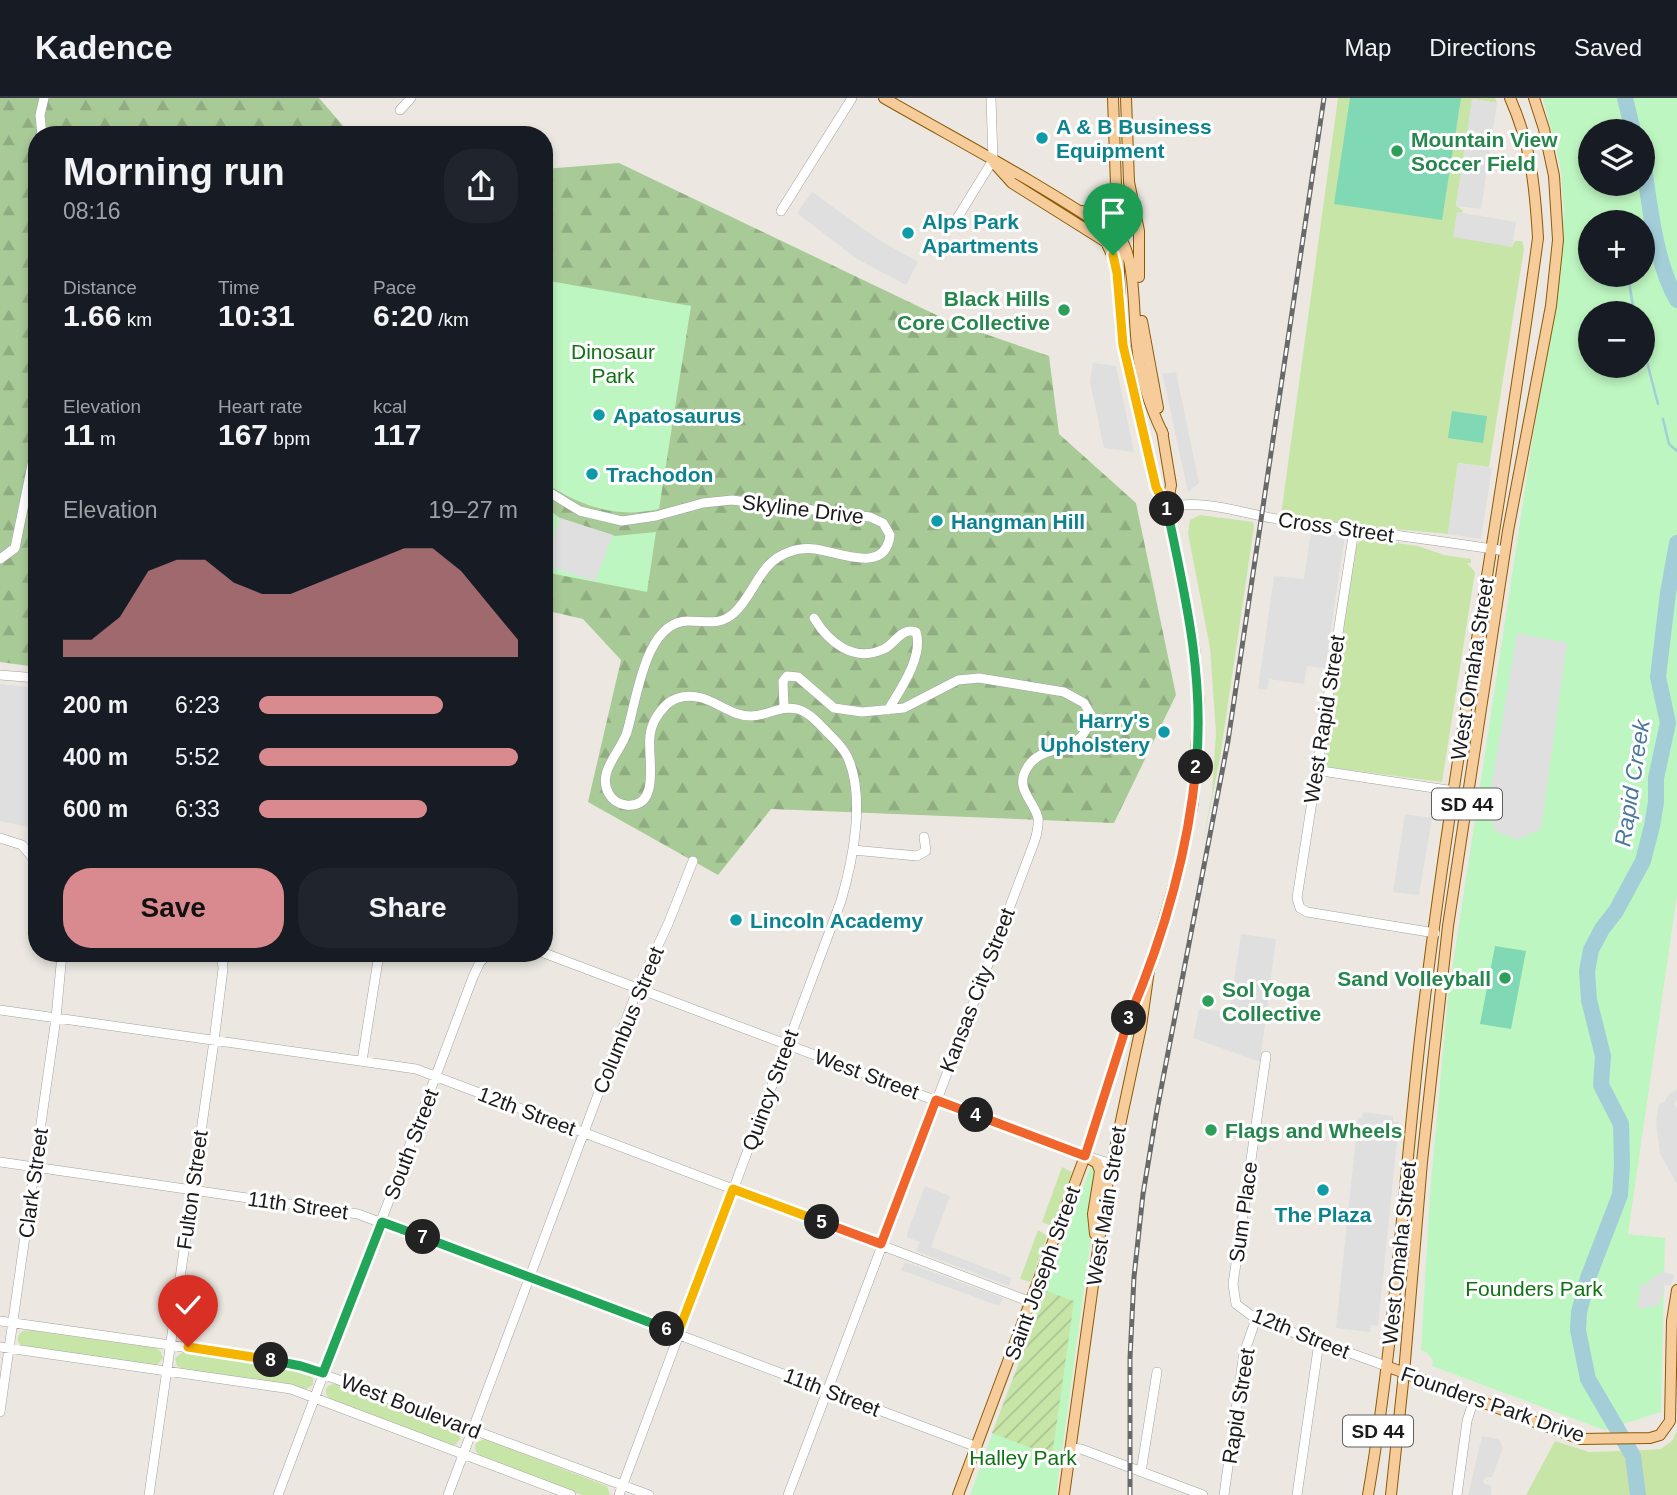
<!DOCTYPE html>
<html lang="en">
<head>
<meta charset="utf-8">
<style>
  :root { --surface:#171b24; --page:#20242c; --text:#f1f3f6; --muted:#9ea1a6; --line:#363941; --accent:#d98a8e }
  body { margin:0; font-family:Helvetica,sans-serif; background:var(--page); color:var(--text); height:100vh; display:flex; flex-direction:column; font-size:26px; white-space:nowrap }
  * { box-sizing:border-box; margin:0 }
  p { font-size:23px; color:var(--muted) }
  .icon { flex:none; width:38px; height:38px; fill:none; stroke:currentColor; stroke-width:2; stroke-linecap:round; stroke-linejoin:round }
  .map { position:relative; flex:1; overflow:hidden }
  .details { position:absolute; left:28px; top:28px; width:525px; height:836px; display:flex; flex-direction:column; background:var(--surface); border-radius:28px; box-shadow:0 4px 10px #0003 }
  .details>* { flex:none }
  .buttons { position:absolute; left:1578px; top:21px; display:grid; gap:14px }
  .buttons a { display:grid; place-items:center; width:77px; height:77px; border-radius:50%; background:var(--surface); box-shadow:0 4px 10px #0003; font-size:35px }
  .pin { position:absolute; display:grid; place-items:center; width:60px; height:60px; color:#fff; margin:-72px -30px; border-radius:50% 50% 50% 0; rotate:-45deg; box-shadow:0 0 7px #0007 }
  .pin .icon { rotate:45deg }
  .km { position:absolute; width:35px; height:35px; margin:-18px; border-radius:50%; background:#222; color:#fff; font-size:19px; line-height:35px; text-align:center }
  .round { display:grid; place-items:center; flex:none; width:74px; height:74px; border-radius:28px; background:var(--page) }
  .overview { display:flex; align-items:center; justify-content:space-between; height:119px; padding:0 35px }
  h1 { font-size:38px; font-weight:700; line-height:52px }
  .stats { display:grid; grid-template-columns:repeat(3,1fr); gap:10px; height:119px; padding:7px 35px }
  .stats div { display:grid; align-content:center }
  .stats b { font-size:30px; font-weight:700 }
  .stats small { font-size:19px; font-weight:400 }
  .stats p { font-size:19px }
  .chart { height:196px; padding:14px 35px }
  .chart p { display:flex; justify-content:space-between }
  .chart svg { width:100%; height:126px; margin-top:7px; fill:var(--accent); opacity:.7 }
  .primary-button { display:flex; gap:14px; margin-top:auto; padding:14px 35px }
  .primary-button a { flex:1; height:80px; border-radius:28px; background:var(--accent); color:#111; font-size:28px; font-weight:700; line-height:80px; text-align:center }
  .primary-button a+a { background:var(--page); color:var(--text) }
  ul { padding:0 35px; list-style:none; font-size:23px }
  li { display:grid; grid-template-columns:112px 84px 1fr; align-items:center; height:52px }
  li i { height:18px; border-radius:9px; background:var(--accent) }
  header { display:flex; align-items:center; gap:42px; box-sizing:border-box; height:98px; padding:0 35px; background:var(--surface); border-bottom:2px solid var(--line) }
  header strong { font-size:33px }
  nav { display:flex; gap:38px; margin-inline-start:auto; font-size:24px }
  .map>svg:first-child { display:block }
  .grass { fill:#c8e5a8 }
  .forest { fill:url(#forest-firs) }
  .park { fill:#bef6c1; fill-rule:evenodd }
  .garden { fill:url(#garden-furrows) }
  .pitch { fill:#81d8b4 }
  .parking { fill:#dfdfdf }
  .lines { fill:none; stroke-linecap:round; stroke-linejoin:round }
  .stream { stroke:#a3ced8; stroke-width:2.5 }
  .river { stroke:#a3ced8; stroke-width:16 }
  .minor-casing { stroke:#a2a2a2; stroke-width:10 }
  .major-casing { stroke:#8b5a07; stroke-width:12 }
  .minor { stroke:#fff; stroke-width:9 }
  .major { stroke:#f7cc9b; stroke-width:10 }
  .rail-casing { stroke:#696969; stroke-width:5 }
  .rail { stroke:#fff; stroke-width:2.5; stroke-dasharray:8; stroke-linecap:butt }
  .split-1-casing { stroke:#fff; stroke-width:14 }
  .split-2-casing { stroke:#fff; stroke-width:14 }
  .split-3-casing { stroke:#fff; stroke-width:14 }
  .split-4-casing { stroke:#fff; stroke-width:14 }
  .split-5-casing { stroke:#fff; stroke-width:14 }
  .split-6-casing { stroke:#fff; stroke-width:14 }
  .split-7-casing { stroke:#fff; stroke-width:14 }
  .split-8-casing { stroke:#fff; stroke-width:14 }
  .split-9-casing { stroke:#fff; stroke-width:14 }
  .split-1 { stroke:#f5b400; stroke-width:9 }
  .split-2 { stroke:#22a559; stroke-width:9 }
  .split-3 { stroke:#f0652b; stroke-width:9 }
  .split-4 { stroke:#f0652b; stroke-width:9 }
  .split-5 { stroke:#f0652b; stroke-width:9 }
  .split-6 { stroke:#f5b400; stroke-width:9 }
  .split-7 { stroke:#22a559; stroke-width:9 }
  .split-8 { stroke:#22a559; stroke-width:9 }
  .split-9 { stroke:#f5b400; stroke-width:9 }
  .culture-dot { fill:#0f9aa8; stroke:#fff; stroke-width:2.5 }
  .leisure-dot { fill:#2e9e5b; stroke:#fff; stroke-width:2.5 }
  .labels { text-anchor:middle; dominant-baseline:central; stroke-width:6; stroke-linejoin:round; paint-order:stroke }
  .shield { fill:#fff; stroke:#5f5f5f; stroke-width:2 }
  .shield-label { font-size:19px; font-weight:bold; fill:#1b1b1b }
  .culture-label { font-size:21px; font-weight:bold; fill:#0d838f; stroke:#fff; text-anchor:start }
  .leisure-label { font-size:21px; font-weight:bold; fill:#27864d; stroke:#fff; text-anchor:start }
  .park-label { font-size:21px; fill:#107215; stroke:#fff }
  .street-label { font-size:21px; fill:#1b1b1b; stroke:#fff }
  .water-label { font-size:23px; font-style:italic; fill:#4a779e; stroke:#fff }
</style>
</head>
<body>
<header>
<strong>Kadence</strong>
<nav><a>Map</a><a>Directions</a><a>Saved</a></nav>
</header>
<div class="map">
<svg width="1677" height="1397" viewBox="0 0 1677 1397">
  <defs>
    <pattern id="forest-firs" width="22" height="20" patternUnits="userSpaceOnUse" patternTransform="scale(1.75)"><rect width="22" height="20" fill="#a8ca97"/><path d="M5 1l3.5 6h-7zM16 11l3.5 6h-7z" fill="#90ad82"/></pattern>
    <pattern id="garden-furrows" width="10" height="10" patternUnits="userSpaceOnUse" patternTransform="scale(1.75)"><rect width="10" height="10" fill="#c8e5a8"/><path d="M-1 1l2-2M0 10L10 0M9 11l2-2" fill="none" stroke="#abc490"/></pattern>
  </defs>
  <rect width="100%" height="100%" fill="#ece8e1"/>
  <path class="grass" d="M1338 0H1495L1497 5 1473 1 1456 107 1463 113 1461 115H1457L1512 149 1515 143H1522L1524 151 1489 369 1458 365 1448 436 1363 428 1281 417Z
    M1200 417 1253 424 1254 429 1220 660 1202 750 1212 695 1216 635 1210 550 1188 435 1190 422Z
    M1363 440 1418 448 1444 457 1471 461V465H1467L1475 474 1442 684 1334 670 1328 669 1324 664 1355 448Z
    M1062 1069 1072 1074 1053 1125 1049 1127 1042 1124Z
    M1038 1132 1047 1138 1031 1184 1020 1181Z
    M29 1232 156 1250 161 1254 163 1260 157 1267 22 1249 18 1244C17 1236 21 1232 29 1232Z
    M183 1254 301 1272 313 1278V1287L304 1292 182 1271 177 1268 175 1260Z
    M336 1285 458 1332 460 1341 455 1347H449L330 1302C326 1297 324 1293 328 1288Z
    M1677 1333V1397H1526L1555 1343 1589 1354 1648 1352 1661 1351 1673 1342Z
    M485 1341 607 1388 610 1397H582L480 1358C476 1354 473 1350 477 1344Z"/>
  <path class="forest" d="M0 0H319L351 37H37V569L0 564Z
    M619 65 953 225 1049 258 1059 336 1136 405 1176 597 1114 725 771 711 718 777 588 704 621 562 583 521 544 512V71Z"/>
  <path class="park" d="M1543 0H1677V797L1628 1136 1665 1140 1661 1314 1604 1332 1432 1268 1433 1262 1426 1254 1421 1253 1430 1095 1448 899 1542 279 1564 116 1561 72ZM1591 33H1643V86H1591ZM1591 124H1643V177H1591ZM1591 215H1643V268H1591Z
    M544 182 691 208 659 411C616 421 580 408 544 384Z
    M544 408 560 420 615 438 656 434 647 494 544 474Z
    M1091 1068 1096 1069 1091 1139 1056 1397H970Z"/>
  <path class="garden" d="M1047 1193 1074 1203 1052 1358 992 1335Z"/>
  <path class="pitch" d="M1350 0H1461L1442 122 1334 106Z
    M1452 313 1487 318 1483 345 1448 340Z
    M1495 848 1526 853 1511 931 1480 926Z"/>
  <path class="parking" d="M1472 1 1497 5 1481 111 1456 108Z
    M812 94 879 142 918 164 906 187 857 161 797 115Z
    M1457 114 1516 124 1512 149 1453 139Z
    M1093 265 1116 268 1134 354 1104 350 1090 284Z
    M1176 274 1199 385 1188 394 1163 279 1162 276Z
    M1458 365 1492 370 1481 441 1448 436Z
    M560 420 613 437 595 483 544 467Z
    M1311 433 1345 438 1325 570 1307 568 1304 586 1269 581 1267 592 1258 591 1274 478 1304 481Z
    M1517 535 1567 545 1541 731 1517 742 1495 733 1488 708Z
    M0 586 37 590V691L32 724 28 729 0 723Z
    M1405 716 1432 720 1419 797 1393 794Z
    M1241 836 1276 841 1260 964 1193 940 1199 911 1229 914Z
    M1677 991V1002L1674 1006 1677 1010V1086L1660 1056 1656 1025 1659 1006 1664 1004 1669 996Z
    M1363 1014 1393 1018V1023L1399 1024 1378 1228 1371 1227 1370 1234 1336 1230 1358 1020H1362Z
    M925 1088 950 1098 931 1149 1012 1180 1009 1188 916 1153 920 1144 907 1139V1136Z
    M905 1164 1003 1200 999 1208 901 1172Z
    M1662 1174 1675 1177 1670 1187H1662L1665 1192 1661 1200 1660 1207 1637 1211 1641 1185 1646 1187 1653 1179Z
    M1482 1338 1499 1341 1503 1350 1492 1379H1486L1483 1382 1484 1386 1491 1387V1397H1468Z"/>
  <g class="lines">
    <path class="stream" d="M1581 146H1591
      M1628 177 1634 215
      M1643 249 1658 306
      M1663 321 1669 346 1677 353"/>
    <path class="river" d="M1625 0 1633 33
      M1643 64C1650 107 1655 164 1677 202
      M1638 1397 1633 1358 1588 1281 1578 1232 1579 1214 1588 1180 1620 1097 1622 1066 1621 1026 1601 987 1603 958 1589 902 1587 873 1591 852 1602 831 1616 813 1643 763 1652 728 1656 704V680L1668 625 1658 579 1668 495 1677 445"/>
    <defs>
      <path id="minor" d="M400 12 411 0
        M42 37 40 17 44 0
        M781 113 852 0
        M956 122 993 62 991 0
        M544 391 580 413 622 423 656 418 703 405 732 402 870 419 883 425 890 437C886 477 838 454 815 451 806 450 797 451 789 454 759 464 755 496 734 515 720 528 706 523 689 523 645 522 637 601 627 634 621 654 596 674 609 696 613 703 618 706 626 707 662 711 647 658 650 638 651 625 658 615 667 606 677 598 690 597 702 600 719 605 732 618 751 618 767 618 781 607 797 611 809 614 818 625 826 633 834 641 842 648 847 658 866 698 853 762 841 803L619 1397
        M1167 409C1205 401 1240 415 1277 421 1353 432 1429 441 1505 453
        M1354 432 1297 800 1300 810 1307 814 1435 835
        M0 461 15 450 34 357
        M814 520C829 545 854 565 884 551 896 545 901 529 916 534 924 558 900 592 888 612
        M0 577 37 580
        M784 610 783 583 787 578 798 579 834 610 862 614 904 610 958 582 979 580 1064 594 1084 605 1091 617C1082 663 1044 641 1027 670 1014 691 1034 702 1038 720 1039 728 1037 735 1035 742L788 1397
        M1315 672 1454 693
        M0 740 22 747 37 765
        M853 752 917 758 926 753 924 739
        M544 855 1064 1051 1112 1066
        M0 912 416 971 1031 1204
        M1266 958 1233 1186 1236 1206 1256 1221 1386 1268
        M362 963 379 856
        M0 1064 358 1116 977 1349
        M0 1223 170 1247 301 1268 649 1397
        M0 1249 291 1291 571 1397
        M0 1314 56 920 62 856
        M1071 1350 1081 1351 1203 1397
        M1141 1374 1157 1274
        M149 1397 214 943 223 871 222 856
        M278 1397 473 879 480 864 489 856
        M448 1397 638 890 668 826 693 763
        M1224 1397 1244 1255 1256 1221
        M1297 1397 1319 1244
        M1457 1397 1467 1323 1474 1301"/>
      <path id="major" d="M884 0C964 46 1045 88 1120 140 1136 160 1133 219 1137 247 1140 278 1150 309 1163 336
        M1126 0 1129 84 1139 133V179
        M994 65 1012 85 1106 144 1115 163
        M1081 113C1098 114 1108 113 1117 97
        M1142 223 1158 310
        M1162 333 1171 387 1167 409
        M1085 1058 1097 1065 1100 1073 1093 1116 1095 1136
        M1386 1268 1580 1341 1650 1340 1660 1337 1670 1323 1672 1223 1677 1192
        M958 1397 1085 1058 1127 924 1143 887
        M1064 1397 1106 1093 1141 929 1149 872 1180 767 1193 704 1199 608 1194 549 1167 409 1156 389 1121 233 1113 0
        M1368 1397C1394 1246 1403 1093 1420 941 1451 673 1502 407 1538 140 1535 89 1531 47 1510 0
        M1391 1397 1404 1275 1422 1064 1448 828 1508 433 1551 208 1558 142 1554 78 1544 31 1534 0"/>
    </defs>
    <use href="#minor" class="minor-casing"/>
    <use href="#major" class="major-casing"/>
    <use href="#minor" class="minor"/>
    <use href="#major" class="major"/>
    <defs>
      <path id="rail" d="M1130 1397V1260L1134 1179 1143 1096 1157 1012 1228 643 1324 0"/>
    </defs>
    <use href="#rail" class="rail-casing"/>
    <use href="#rail" class="rail"/>
  </g>
  <g class="lines">
    <defs>
      <path id="split-1" d="M1113 157 1117 175 1123 247 1156 389 1167 411"/>
      <path id="split-2" d="M1167 411C1185 496 1205 581 1196 669"/>
      <path id="split-3" d="M1129 920C1163 840 1188 755 1196 669"/>
      <path id="split-4" d="M976 1017 1085 1058 1129 920"/>
      <path id="split-5" d="M822 1124 881 1146 936 1002 976 1017"/>
      <path id="split-6" d="M667 1231 678 1235 733 1091 822 1124"/>
      <path id="split-7" d="M423 1139 667 1231"/>
      <path id="split-8" d="M271 1262 301 1268 323 1275 382 1124 423 1139"/>
      <path id="split-9" d="M188 1249 271 1262"/>
    </defs>
    <use href="#split-1" class="split-1-casing"/>
    <use href="#split-2" class="split-2-casing"/>
    <use href="#split-3" class="split-3-casing"/>
    <use href="#split-4" class="split-4-casing"/>
    <use href="#split-5" class="split-5-casing"/>
    <use href="#split-6" class="split-6-casing"/>
    <use href="#split-7" class="split-7-casing"/>
    <use href="#split-8" class="split-8-casing"/>
    <use href="#split-9" class="split-9-casing"/>
    <use href="#split-1" class="split-1"/>
    <use href="#split-2" class="split-2"/>
    <use href="#split-3" class="split-3"/>
    <use href="#split-4" class="split-4"/>
    <use href="#split-5" class="split-5"/>
    <use href="#split-6" class="split-6"/>
    <use href="#split-7" class="split-7"/>
    <use href="#split-8" class="split-8"/>
    <use href="#split-9" class="split-9"/>
  </g>
  <g class="culture-dot">
    <circle cx="1042" cy="40" r="7"/>
    <circle cx="908" cy="135" r="7"/>
    <circle cx="599" cy="317" r="7"/>
    <circle cx="592" cy="376" r="7"/>
    <circle cx="937" cy="423" r="7"/>
    <circle cx="1164" cy="634" r="7"/>
    <circle cx="736" cy="822" r="7"/>
    <circle cx="1323" cy="1092" r="7"/>
  </g>
  <g class="leisure-dot">
    <circle cx="1397" cy="53" r="7"/>
    <circle cx="1064" cy="212" r="7"/>
    <circle cx="1505" cy="880" r="7"/>
    <circle cx="1208" cy="903" r="7"/>
    <circle cx="1211" cy="1032" r="7"/>
  </g>
  <g class="labels">
    <g class="shield">
      <rect x="1432" y="690.5" width="70" height="31" rx="5"/>
      <rect x="1343" y="1317.5" width="70" height="31" rx="5"/>
    </g>
    <g class="shield-label">
      <text x="1467" y="706">SD 44</text>
      <text x="1378" y="1333">SD 44</text>
    </g>
    <g class="culture-label">
      <text x="1056" y="28">A &amp; B Business<tspan x="1056" dy="24">Equipment</tspan></text>
      <text x="922" y="123">Alps Park<tspan x="922" dy="24">Apartments</tspan></text>
      <text x="613" y="317">Apatosaurus</text>
      <text x="606" y="376">Trachodon</text>
      <text x="951" y="423">Hangman Hill</text>
      <text x="1150" y="622" text-anchor="end">Harry's<tspan x="1150" dy="24">Upholstery</tspan></text>
      <text x="750" y="822">Lincoln Academy</text>
      <text x="1323" y="1116" text-anchor="middle">The Plaza</text>
    </g>
    <g class="leisure-label">
      <text x="1411" y="41">Mountain View<tspan x="1411" dy="24">Soccer Field</tspan></text>
      <text x="1050" y="200" text-anchor="end">Black Hills<tspan x="1050" dy="24">Core Collective</tspan></text>
      <text x="1491" y="880" text-anchor="end">Sand Volleyball</text>
      <text x="1222" y="891">Sol Yoga<tspan x="1222" dy="24">Collective</tspan></text>
      <text x="1225" y="1032">Flags and Wheels</text>
    </g>
    <g class="park-label">
      <text x="613" y="253">Dinosaur<tspan x="613" dy="24">Park</tspan></text>
      <text x="1534" y="1190">Founders Park</text>
      <text x="1023" y="1359">Halley Park</text>
    </g>
    <g class="street-label">
      <text transform="translate(803 411) rotate(7)">Skyline Drive</text>
      <text transform="translate(1336 429) rotate(8)">Cross Street</text>
      <text transform="translate(1472 571) rotate(-81)">West Omaha Street</text>
      <text transform="translate(1324 621) rotate(-81)">West Rapid Street</text>
      <text transform="translate(977 892) rotate(-69)">Kansas City Street</text>
      <text transform="translate(628 922) rotate(-68)">Columbus Street</text>
      <text transform="translate(867 976) rotate(20)">West Street</text>
      <text transform="translate(770 992) rotate(-70)">Quincy Street</text>
      <text transform="translate(527 1013) rotate(21)">12th Street</text>
      <text transform="translate(411 1046) rotate(-69)">South Street</text>
      <text transform="translate(33 1085) rotate(-82)">Clark Street</text>
      <text transform="translate(192 1092) rotate(-82)">Fulton Street</text>
      <text transform="translate(298 1107) rotate(8)">11th Street</text>
      <text transform="translate(1106 1108) rotate(-81)">West Main Street</text>
      <text transform="translate(1243 1114) rotate(-82)">Sum Place</text>
      <text transform="translate(1399 1155) rotate(-84)">West Omaha Street</text>
      <text transform="translate(1042 1175) rotate(-70)">Saint Joseph Street</text>
      <text transform="translate(1301 1235) rotate(22)">12th Street</text>
      <text transform="translate(832 1294) rotate(21)">11th Street</text>
      <text transform="translate(1493 1306) rotate(19)">Founders Park Drive</text>
      <text transform="translate(411 1308) rotate(21)">West Boulevard</text>
      <text transform="translate(1238 1308) rotate(-81)">Rapid Street</text>
    </g>
    <g class="water-label">
      <text transform="translate(1632 685) rotate(-81)">Rapid Creek</text>
    </g>
  </g>
</svg>
<div class="buttons">
<a><svg class="icon" aria-label="layers" viewBox="0 0 24 24"><path d="M12 4l9 5-9 5-9-5zM3 14l9 5 9-5"/></svg></a>
<a>+</a>
<a>−</a>
</div>
<div class="pin" style="left:1113px;top:157px;background:#1e9e55"><svg class="icon" aria-label="arrive" viewBox="0 0 24 24"><path d="M6 21V4h12l-3 4 3 4H6"/></svg></div>
<div class="pin" style="left:188px;top:1249px;background:#d93025"><svg class="icon" aria-label="check" viewBox="0 0 24 24"><path d="M5 12l5 5 9-10"/></svg></div>
<b class="km" style="left:1167px;top:411px">1</b>
<b class="km" style="left:1196px;top:669px">2</b>
<b class="km" style="left:1129px;top:920px">3</b>
<b class="km" style="left:976px;top:1017px">4</b>
<b class="km" style="left:822px;top:1124px">5</b>
<b class="km" style="left:667px;top:1231px">6</b>
<b class="km" style="left:423px;top:1139px">7</b>
<b class="km" style="left:271px;top:1262px">8</b>
<section class="details">
<div class="overview"><div><h1>Morning run</h1><p>08:16</p></div><a class="round"><svg class="icon" aria-label="share" viewBox="0 0 24 24"><path d="M12 15V3M7 8l5-5 5 5M5 13v7h14v-7"/></svg></a></div>
<div class="stats">
<div><p>Distance</p><b>1.66<small> km</small></b></div>
<div><p>Time</p><b>10:31</b></div>
<div><p>Pace</p><b>6:20<small> /km</small></b></div>
</div>
<div class="stats">
<div><p>Elevation</p><b>11<small> m</small></b></div>
<div><p>Heart rate</p><b>167<small> bpm</small></b></div>
<div><p>kcal</p><b>117</b></div>
</div>
<div class="chart"><p><span>Elevation</span>19–27 m</p>
<svg viewBox="0 0 160 44" preserveAspectRatio="none"><path d="M0 44V38L10 38L20 30L30 14L40 10L50 10L60 18L70 22L80 22L90 18L100 14L110 10L120 6L130 6L140 14L150 26L160 38V44z"/></svg>
</div>
<ul>
<li><b>200 m</b>6:23<i style="width:71%"></i></li>
<li><b>400 m</b>5:52<i style="width:100%"></i></li>
<li><b>600 m</b>6:33<i style="width:65%"></i></li>
</ul>
<div class="primary-button"><a>Save</a><a>Share</a></div>
</section>
</div>
</body>
</html>
